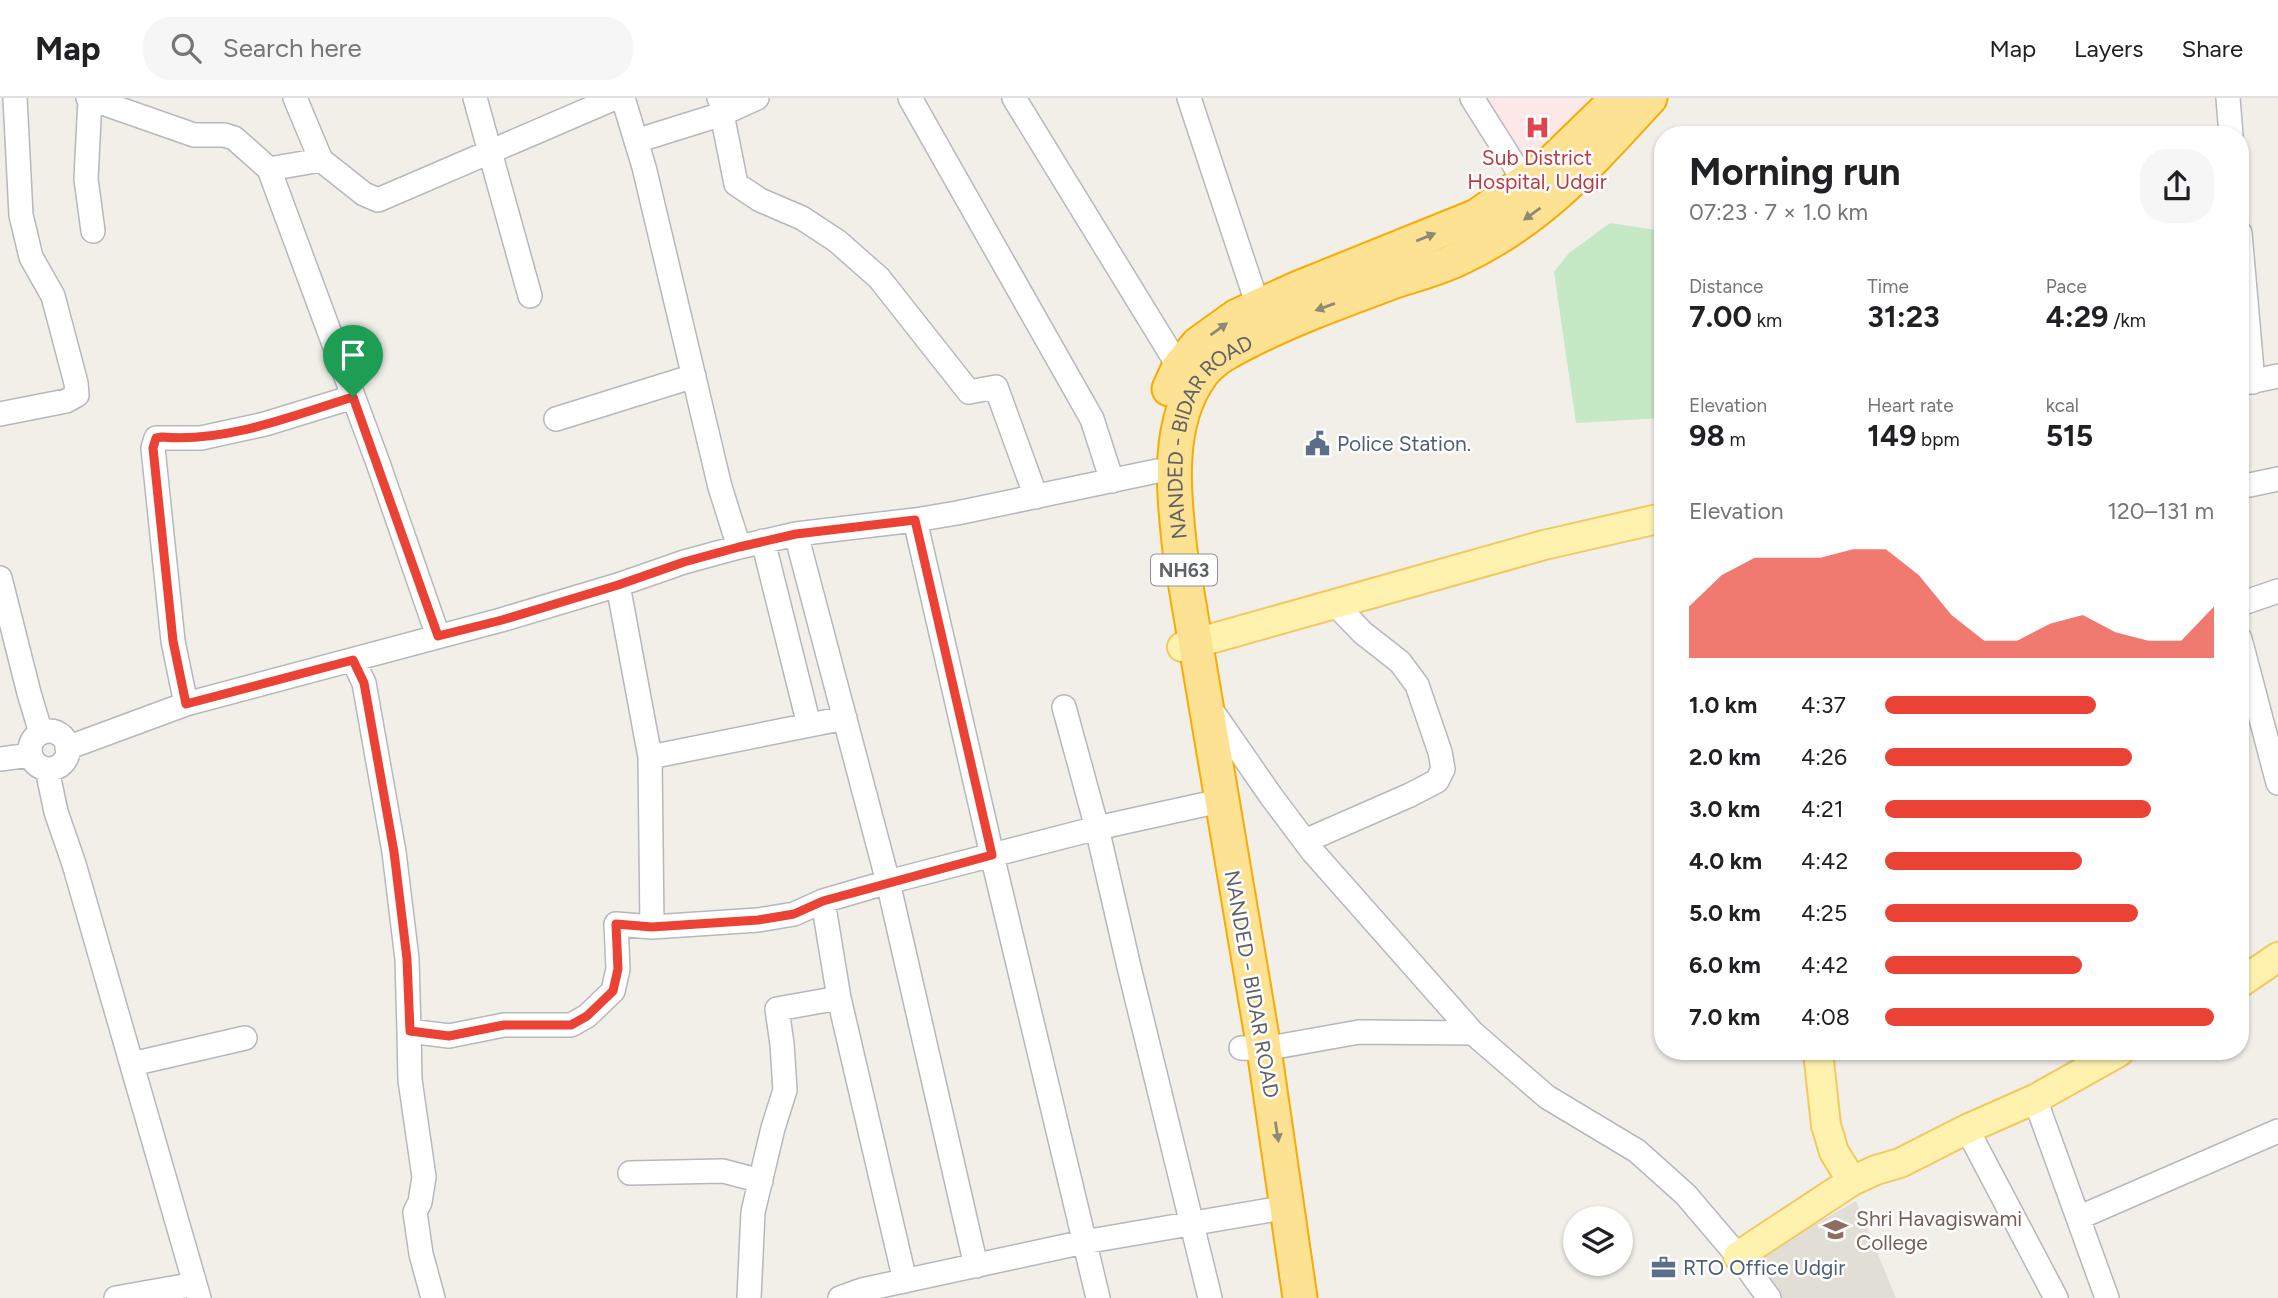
<!DOCTYPE html>
<html lang="en">
<head>
<meta charset="utf-8">
<style>
  :root { --surface:#fff; --page:#f6f6f6; --text:#202124; --muted:#757577; --line:#e0e0e0; --accent:#ea4335 }
  body { margin:0; font-family:Figtree,sans-serif; background:var(--page); color:var(--text); height:100vh; display:flex; flex-direction:column; font-size:26px; white-space:nowrap }
  * { box-sizing:border-box; margin:0 }
  p { font-size:23px; color:var(--muted) }
  .icon { flex:none; width:38px; height:38px; fill:none; stroke:currentColor; stroke-width:2; stroke-linecap:round; stroke-linejoin:round }
  .map { position:relative; flex:1; overflow:hidden }
  .side { position:absolute; left:1654px; top:28px; width:595px; height:934px; display:flex; flex-direction:column; background:var(--surface); border-radius:28px; box-shadow:0 2px 5px #0004 }
  .side>* { flex:none }
  .buttons { position:absolute; left:1563px; top:1108px; display:grid; gap:14px }
  .buttons a { display:grid; place-items:center; width:70px; height:70px; border-radius:50%; background:var(--surface); box-shadow:0 2px 5px #0004; font-size:35px }
  .pin { position:absolute; display:grid; place-items:center; width:60px; height:60px; color:#fff; margin:-72px -30px; border-radius:50% 50% 50% 0; rotate:-45deg; box-shadow:0 0 7px #0007 }
  .pin .icon { rotate:45deg }
  .round { display:grid; place-items:center; flex:none; width:74px; height:74px; border-radius:28px; background:var(--page) }
  .head { display:flex; align-items:center; justify-content:space-between; height:119px; padding:0 35px }
  h1 { font-size:38px; font-weight:700; line-height:52px }
  .metrics { display:grid; grid-template-columns:repeat(3,1fr); gap:10px; height:119px; padding:7px 35px }
  .metrics div { display:grid; align-content:center }
  .metrics b { font-size:30px; font-weight:700 }
  .metrics small { font-size:19px; font-weight:400 }
  .metrics p { font-size:19px }
  .chart { height:196px; padding:14px 35px }
  .chart p { display:flex; justify-content:space-between }
  .chart svg { width:100%; height:126px; margin-top:7px; fill:var(--accent); opacity:.7 }
  ul { padding:0 35px; list-style:none; font-size:23px }
  li { display:grid; grid-template-columns:112px 84px 1fr; align-items:center; height:52px }
  li i { height:18px; border-radius:9px; background:var(--accent) }
  header { display:flex; align-items:center; gap:42px; box-sizing:border-box; height:98px; padding:0 35px; background:var(--surface); border-bottom:2px solid var(--line) }
  header strong { font-size:33px }
  nav { display:flex; gap:38px; margin-inline-start:auto; font-size:24px }
  .search { width:490px; height:63px; background:var(--page); display:flex; align-items:center; gap:18px; box-sizing:border-box; padding:0 24px; border-radius:28px; color:var(--muted); font-size:26px }
  .map>svg:first-child { display:block }
  .education { fill:#e1ded6 }
  .medical { fill:#fce8e6 }
  .green { fill:#c5e8c5 }
  .lines { fill:none; stroke-linecap:round; stroke-linejoin:round }
  .minor-casing { stroke:#b5b8bc; stroke-width:26 }
  .major-casing { stroke:#f2c960; stroke-width:32 }
  .highway-casing { stroke:#f9ab00; stroke-width:37 }
  .minor { stroke:#fff; stroke-width:23 }
  .major { stroke:#fff2af; stroke-width:28 }
  .highway { stroke:#fde293; stroke-width:33 }
  .oneway { fill:#8e8975 }
  .route-casing { stroke:#fff; stroke-width:14 }
  .route { stroke:#ea4335; stroke-width:9 }
  .labels { text-anchor:middle; dominant-baseline:central; stroke-width:5; stroke-linejoin:round; paint-order:stroke }
  .shield { fill:#fff; stroke:#8f9295; stroke-width:2 }
  .shield-label { font-size:19px; font-weight:bold; fill:#5f6368 }
  .health-label { font-size:21px; fill:#be3a42; stroke:#fff }
  .street-label { font-size:21px; fill:#5f6368; stroke:#fff }
  .service-label { font-size:21px; fill:#4e5e75; stroke:#fff; text-anchor:start }
  .education-label { font-size:21px; fill:#785e54; stroke:#fff; text-anchor:start }
</style>
</head>
<body>
<header>
<strong>Map</strong>
<div class="search"><svg class="icon" aria-label="search" viewBox="0 0 24 24"><circle cx="10" cy="10" r="6"/><path d="M15 15l6 6"/></svg>Search here</div>
<nav><a>Map</a><a>Layers</a><a>Share</a></nav>
</header>
<div class="map">
<svg width="2278" height="1200" viewBox="0 0 2278 1200">
  <rect width="100%" height="100%" fill="#f1efe8"/>
  <path class="education" d="M1856 1103 1896 1200H1781L1753 1161Z"/>
  <path class="medical" d="M1480 0H1605L1526 72Z"/>
  <path class="green" d="M1610 125 1662 133V320L1576 325 1554 174 1569 155Z"/>
  <g class="lines">
    <defs>
      <path id="minor" d="M88 0 194 37H224L234 40 269 71 378 365 438 538
        M295 0 321 62 364 96 378 102 615 0
        M475 0 530 198
        M623 0 644 69 720 389 739 449
        M719 0 723 9 722 16 757 0
        M910 0 1092 321 1112 383
        M1014 0 1179 269
        M1189 0 1258 208
        M1472 0 1525 84
        M2228 0 2231 37
        M90 1 86 81 93 133
        M636 43 722 16 736 86 760 102 802 120 837 143 879 180 969 294 996 289 1036 399
        M269 71 321 62
        M2240 135 2253 284
        M2240 286 2278 278
        M0 316 66 303 77 297 76 285 53 198 31 159 21 117 15 0
        M556 321 694 278
        M2240 389 2278 381
        M915 422 992 757 1098 1200
        M763 443 809 627
        M0 480 29 595 41 635
        M618 487 650 659 652 829
        M2240 506 2278 493
        M2240 541 2278 685
        M353 562 364 585 394 754 407 861 409 933 449 938 504 927H571L587 918 613 893 618 871 616 826 652 829 758 822 794 816 823 803
        M186 606 173 543 153 350 156 340H201L265 326 353 299
        M1210 610 1271 698 1313 754 1473 935 1547 999 1637 1053 1686 1097 1743 1164 1769 1200
        M30 652a19 19 0 1 1 38 0a19 19 0 1 1-38 0Z
        M67 650 186 606 501 522 618 487 684 464 739 449 796 436 915 422 957 415 1157 373
        M650 659 845 620
        M0 661 30 657
        M47 671 56 714 74 766 199 1200
        M1206 706 1097 730 1129 869 1210 1200
        M1305 743 1410 697 1437 683 1443 671 1440 654 1417 587 1400 564 1363 535 1335 506
        M839 900 905 1183
        M409 933 410 982 424 1079 420 1104 415 1114 421 1156 433 1200
        M1241 950 1264 951 1359 934 1473 935
        M132 966 245 940
        M2035 1001 2107 1200
        M1967 1031 2056 1200
        M630 1075 723 1073 761 1083
        M2078 1120 2278 1033
        M976 1168 888 784 1097 730 1064 609
        M116 1200 195 1186
        M749 1200 753 1114 773 1030 785 992 782 946 777 911 839 900 823 803 888 784 796 436
        M840 1200 862 1192 1084 1144 1288 1109"/>
      <path id="major" d="M1182 549 1544 447 1662 420
        M2240 885 2278 859
        M1818 954 1826 1027 1834 1054 1852 1083 1876 1072 1900 1065 1967 1031 2035 1001 2119 954
        M1738 1158 1852 1083"/>
      <g id="highway">
        <path d="M1169 291 1179 269 1198 246 1237 218 1296 191 1477 118 1551 65 1618 0"/>
        <path id="s1" d="M1300 1200 1264 951 1180 453C1174 396 1165 327 1201 277 1213 260 1235 250 1253 241 1299 218 1347 201 1395 183 1417 176 1440 170 1460 160 1541 122 1591 64 1650 0"/>
      </g>
    </defs>
    <use href="#minor" class="minor-casing"/>
    <use href="#major" class="major-casing"/>
    <use href="#highway" class="highway-casing"/>
    <use href="#minor" class="minor"/>
    <use href="#major" class="major"/>
    <use href="#highway" class="highway"/>
  </g>
  <defs><path id="oneway-solid" d="M-6-.8H1V-3.2L6.5 0L1 3.2V.8H-6Z" transform="scale(1.75)"/></defs>
  <g class="oneway">
    <use href="#oneway-solid" transform="translate(1532 116) rotate(144)"/>
    <use href="#oneway-solid" transform="translate(1426 139) rotate(-22)"/>
    <use href="#oneway-solid" transform="translate(1325 209) rotate(160)"/>
    <use href="#oneway-solid" transform="translate(1219 231) rotate(-36)"/>
    <use href="#oneway-solid" transform="translate(1277 1034) rotate(81)"/>
  </g>
  <g class="lines">
    <defs>
      <path id="route" d="M353 299 438 538 502 522 618 487 684 464 739 449 796 436 915 422 992 757 823 803 794 816 758 822 652 829 616 826 618 871 613 893 587 918 571 927H504L449 938 410 933 407 861 394 754 364 585 353 562 186 606 173 543 153 350 156 340 162 339C226 345 292 318 353 299Z"/>
    </defs>
    <use href="#route" class="route-casing"/>
    <use href="#route" class="route"/>
  </g>
  <defs>
    <symbol id="hospital-bare" viewBox="-9 -9 18 18"><path d="M-5-5h3v3.5h4V-5h3V5h-3V1.5h-4V5h-3Z" fill="#e0444e" stroke="#fff" stroke-width="2.5" paint-order="stroke"/></symbol>
    <symbol id="civic-bare" viewBox="-9 -9 18 18"><path d="M-.6-6.5H3V-4.5H.6V-3L4-1V1h2V6H-6V1h2V-1L-.6-3ZM-1.2 2.5V6h2.4V2.5Z" fill="#5c6f8a" stroke="#fff" stroke-width="2.5" paint-order="stroke"/></symbol>
    <symbol id="university-bare" viewBox="-9 -9 18 18"><path d="M0-5L7-2L0 1L-7-2ZM-4 1L0 2.5L4 1V4Q0 6-4 4Z" fill="#8d6e63" stroke="#fff" stroke-width="2.5" paint-order="stroke"/></symbol>
    <symbol id="office-bare" viewBox="-9 -9 18 18"><path d="M-6-3h4V-5.5h4V-3h4V5H-6ZM-1-4.5V-3h2v-1.5ZM-6 0V1H6V0Z" fill="#5c6f8a" stroke="#fff" stroke-width="2.5" paint-order="stroke"/></symbol>
  </defs>
  <g fill-rule="evenodd">
    <use href="#hospital-bare" x="1520" y="12" width="35" height="35"/>
    <use href="#civic-bare" x="1300" y="328" width="35" height="35"/>
    <use href="#university-bare" x="1818" y="1114" width="35" height="35"/>
    <use href="#office-bare" x="1646" y="1152" width="35" height="35"/>
  </g>
  <g class="labels">
    <rect class="shield" x="1151" y="456.5" width="66" height="31" rx="5"/>
    <g class="shield-label">
      <text x="1184" y="472">NH63</text>
    </g>
    <g class="health-label">
      <text x="1537" y="59">Sub District<tspan x="1537" dy="24">Hospital, Udgir</tspan></text>
    </g>
    <g class="street-label">
      <text stroke="none"><textPath href="#s1" startOffset="884">NANDED - BIDAR ROAD</textPath></text>
      <text transform="translate(1252 886) rotate(80)">NANDED - BIDAR ROAD</text>
    </g>
    <g class="service-label">
      <text x="1337" y="345">Police Station.</text>
      <text x="1683" y="1169">RTO Office Udgir</text>
    </g>
    <g class="education-label">
      <text x="1856" y="1120">Shri Havagiswami<tspan x="1856" dy="24">College</tspan></text>
    </g>
  </g>
</svg>
<div class="buttons">
<a><svg class="icon" aria-label="layers" viewBox="0 0 24 24"><path d="M12 4l9 5-9 5-9-5zM3 14l9 5 9-5"/></svg></a>
</div>
<div class="pin" style="left:353px;top:299px;background:#1e9e55"><svg class="icon" aria-label="arrive" viewBox="0 0 24 24"><path d="M6 21V4h12l-3 4 3 4H6"/></svg></div>
<section class="side">
<div class="head"><div><h1>Morning run</h1><p>07:23 · 7 × 1.0 km</p></div><a class="round"><svg class="icon" aria-label="share" viewBox="0 0 24 24"><path d="M12 15V3M7 8l5-5 5 5M5 13v7h14v-7"/></svg></a></div>
<div class="metrics">
<div><p>Distance</p><b>7.00<small> km</small></b></div>
<div><p>Time</p><b>31:23</b></div>
<div><p>Pace</p><b>4:29<small> /km</small></b></div>
</div>
<div class="metrics">
<div><p>Elevation</p><b>98<small> m</small></b></div>
<div><p>Heart rate</p><b>149<small> bpm</small></b></div>
<div><p>kcal</p><b>515</b></div>
</div>
<div class="chart"><p><span>Elevation</span>120–131 m</p>
<svg viewBox="0 0 160 44" preserveAspectRatio="none"><path d="M0 44V26L10 15L20 9L30 9L40 9L50 6L60 6L70 15L80 29L90 38L100 38L110 32L120 29L130 35L140 38L150 38L160 26V44z"/></svg>
</div>
<ul>
<li><b>1.0 km</b>4:37<i style="width:64%"></i></li>
<li><b>2.0 km</b>4:26<i style="width:75%"></i></li>
<li><b>3.0 km</b>4:21<i style="width:81%"></i></li>
<li><b>4.0 km</b>4:42<i style="width:60%"></i></li>
<li><b>5.0 km</b>4:25<i style="width:77%"></i></li>
<li><b>6.0 km</b>4:42<i style="width:60%"></i></li>
<li><b>7.0 km</b>4:08<i style="width:100%"></i></li>
</ul>
</section>
</div>
</body>
</html>
